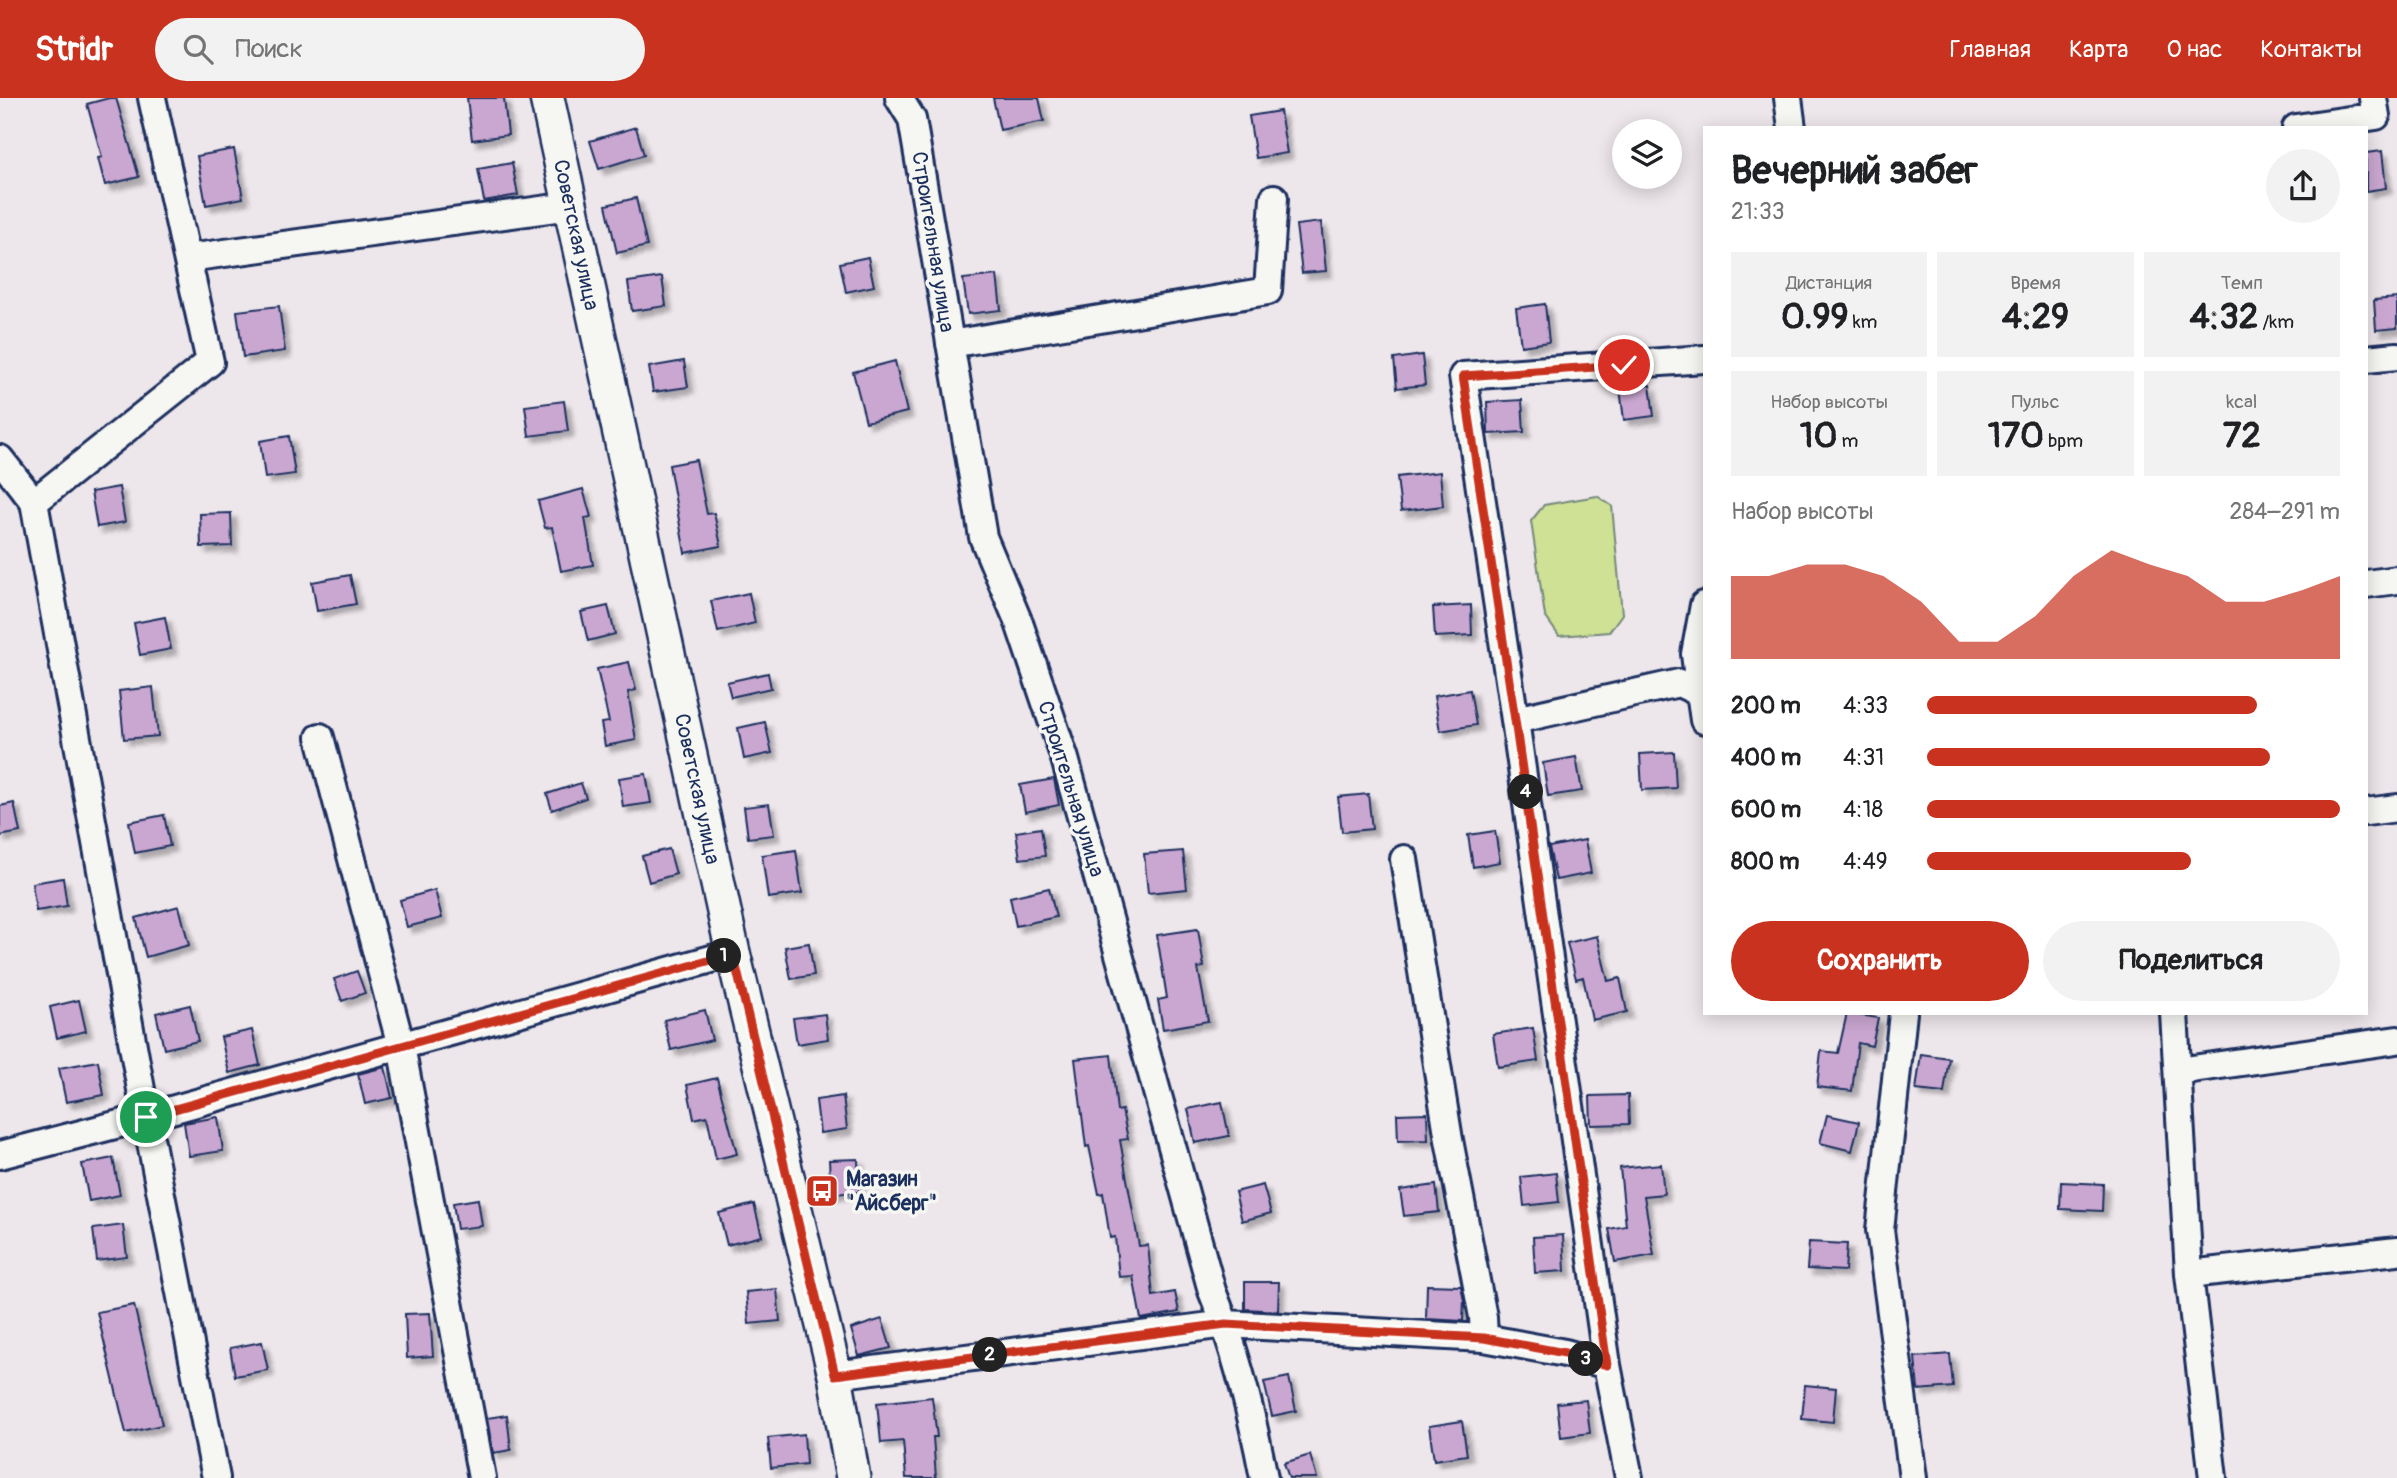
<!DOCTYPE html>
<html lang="ru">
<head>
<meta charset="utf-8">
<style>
  :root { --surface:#fff; --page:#f2f2f2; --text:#202124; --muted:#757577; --accent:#c8321e }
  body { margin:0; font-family:Pangolin,sans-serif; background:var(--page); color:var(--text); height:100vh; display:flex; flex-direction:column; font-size:26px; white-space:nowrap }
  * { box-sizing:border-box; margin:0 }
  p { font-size:23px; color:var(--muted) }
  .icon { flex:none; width:38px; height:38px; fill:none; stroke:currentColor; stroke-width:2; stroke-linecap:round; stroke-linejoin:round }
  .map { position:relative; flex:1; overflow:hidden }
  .drawer { position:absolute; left:1703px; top:28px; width:665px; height:889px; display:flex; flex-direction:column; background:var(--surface); border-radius:0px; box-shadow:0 4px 18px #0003 }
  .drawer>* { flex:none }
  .fabs { position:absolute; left:1612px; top:21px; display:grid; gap:14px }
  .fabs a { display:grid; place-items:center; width:70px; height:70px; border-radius:50%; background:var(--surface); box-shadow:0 4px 18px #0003; font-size:35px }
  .pin { position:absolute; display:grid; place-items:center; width:60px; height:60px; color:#fff; margin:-30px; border:4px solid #fff; border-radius:50%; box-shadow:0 2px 7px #0007 }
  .km { position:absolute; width:35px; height:35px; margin:-18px; border-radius:50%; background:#222; color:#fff; font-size:19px; line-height:35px; text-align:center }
  .round { display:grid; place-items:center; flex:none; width:74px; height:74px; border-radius:37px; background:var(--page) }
  .head { display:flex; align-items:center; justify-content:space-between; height:119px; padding:0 28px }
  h1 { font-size:38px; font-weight:800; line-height:52px }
  .metrics { display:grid; grid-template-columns:repeat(3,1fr); gap:10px; height:119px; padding:7px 28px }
  .metrics div { display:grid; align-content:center; border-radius:0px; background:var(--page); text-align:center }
  .metrics b { font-size:35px; font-weight:800 }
  .metrics small { font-size:19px; font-weight:400 }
  .metrics p { font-size:19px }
  .chart { height:196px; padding:14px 28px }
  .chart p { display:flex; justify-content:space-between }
  .chart svg { width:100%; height:126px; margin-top:7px; fill:var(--accent); opacity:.7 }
  .action { display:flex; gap:14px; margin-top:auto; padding:14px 28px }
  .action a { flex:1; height:80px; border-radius:42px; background:var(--accent); color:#fff; font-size:28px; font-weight:800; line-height:80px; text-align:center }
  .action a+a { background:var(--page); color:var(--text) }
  ul { padding:0 28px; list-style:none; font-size:23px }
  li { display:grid; grid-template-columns:112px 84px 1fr; align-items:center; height:52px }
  li i { height:18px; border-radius:9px; background:var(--accent) }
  header { display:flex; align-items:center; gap:42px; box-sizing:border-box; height:98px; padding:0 35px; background:var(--accent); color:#fff }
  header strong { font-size:33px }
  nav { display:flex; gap:38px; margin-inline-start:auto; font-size:24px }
  .search { width:490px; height:63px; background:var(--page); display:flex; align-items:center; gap:18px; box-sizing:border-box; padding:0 24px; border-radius:38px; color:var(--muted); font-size:26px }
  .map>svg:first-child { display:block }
  .green { fill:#cee195; stroke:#74887a; stroke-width:2 }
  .building { fill:#caa7d1; stroke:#1b2f5e; stroke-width:2; filter:url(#shadow) }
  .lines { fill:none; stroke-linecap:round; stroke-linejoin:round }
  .minor-casing { stroke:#1b2f5e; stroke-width:32 }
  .major-casing { stroke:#1b2f5e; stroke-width:38 }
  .minor { stroke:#f6f6f2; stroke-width:26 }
  .major { stroke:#f6f6f2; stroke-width:33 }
  .route-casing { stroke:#fff; stroke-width:14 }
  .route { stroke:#c8321e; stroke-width:9 }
  .labels { text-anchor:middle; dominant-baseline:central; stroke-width:7; stroke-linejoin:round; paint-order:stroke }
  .street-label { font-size:21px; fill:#1b2f5e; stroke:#f6f6f2 }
  .poi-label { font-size:21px; font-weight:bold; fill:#1b2f5e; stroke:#f6f6f2; text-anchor:start }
</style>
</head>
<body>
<header>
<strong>Stridr</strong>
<div class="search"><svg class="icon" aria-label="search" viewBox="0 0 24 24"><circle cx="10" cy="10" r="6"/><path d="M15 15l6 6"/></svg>Поиск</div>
<nav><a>Главная</a><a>Карта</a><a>О нас</a><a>Контакты</a></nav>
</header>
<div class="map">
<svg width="2397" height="1380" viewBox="0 0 2397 1380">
  <defs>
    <filter id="shadow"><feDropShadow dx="5.5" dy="5.5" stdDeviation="2" flood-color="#0004"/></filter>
  </defs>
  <rect width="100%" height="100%" fill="#ede6eb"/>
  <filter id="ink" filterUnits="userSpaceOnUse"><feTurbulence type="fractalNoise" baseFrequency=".0143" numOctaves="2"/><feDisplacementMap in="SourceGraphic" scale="14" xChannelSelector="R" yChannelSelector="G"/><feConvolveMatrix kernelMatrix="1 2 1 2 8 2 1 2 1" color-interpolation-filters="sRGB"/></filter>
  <g filter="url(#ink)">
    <path class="green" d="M1597 398 1612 408 1622 516 1609 534 1559 538 1545 518 1531 423 1544 407Z"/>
    <path class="building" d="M109 0H116L139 79 105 87 98 60 102 59 87 6Z
      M467 0H504L508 37 472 42Z
      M993 0H1039L1044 23 1000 32Z
      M1280 13 1287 55 1256 60 1249 18Z
      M636 29 644 57 599 71 590 43Z
      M234 51 243 100 206 107 197 58Z
      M2382 53 2386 90 2366 93V55Z
      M512 65 518 97 484 103 478 71Z
      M636 100 647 148 617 155 606 107Z
      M1321 124 1326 173 1302 175 1296 127Z
      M868 159 874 188 846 194 840 165Z
      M997 177 1001 212 968 216 963 181Z
      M662 179 666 208 632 213 628 184Z
      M2397 200V230L2376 232 2374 202Z
      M1545 206 1549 244 1521 248 1516 210Z
      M279 208 285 253 243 259 237 213Z
      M1422 257 1425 287 1397 290 1394 261Z
      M684 263 688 289 653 294 649 269Z
      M895 263 907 314 866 324 853 274Z
      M1650 287 1654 318 1624 322 1620 291Z
      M1522 302 1524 334 1488 336 1487 304Z
      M564 303 568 333 529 338 525 308Z
      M289 338 295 376 265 380 260 343Z
      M696 362 707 416 714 415 721 448 685 455 669 367Z
      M1440 374 1443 408 1401 413 1397 379Z
      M119 389 125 424 97 429 91 394Z
      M583 391 591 419 585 420 593 467 561 473 552 429 545 430 538 403Z
      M231 415 232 448 201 449 200 416Z
      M350 477 356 506 317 513 312 484Z
      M749 495 755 525 718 534 711 503Z
      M1471 507 1472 537 1435 539 1433 509Z
      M608 508 615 536 588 543 581 514Z
      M165 519 171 551 140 557 134 525Z
      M629 564 636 592 628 594 636 642 605 648 601 625 609 624 597 571Z
      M768 575 771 590 731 599 727 584Z
      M153 589 158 638 124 641 119 593Z
      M1470 592 1476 627 1440 633 1434 598Z
      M765 624 772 655 744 661 738 630Z
      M1674 654 1676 690 1642 692 1640 656Z
      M1576 659 1582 693 1548 698 1543 665Z
      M646 676 651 705 623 709 619 680Z
      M1054 681 1059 707 1025 714 1020 687Z
      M581 685 586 700 552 712 547 696Z
      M1368 696 1372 731 1342 734 1338 699Z
      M14 705 20 734 0 738V708Z
      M769 706 774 737 748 740 744 709Z
      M164 717 170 748 135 755 129 724Z
      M1041 730 1045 758 1020 761 1016 734Z
      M1495 733 1500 764 1473 769 1468 737Z
      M1585 742 1591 775 1556 782 1549 749Z
      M669 751 676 776 649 784 642 758Z
      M796 752 802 795 768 800 762 757Z
      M1183 753 1187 791 1148 795 1144 756Z
      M63 780 67 808 36 813 32 785Z
      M1049 790 1056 819 1016 828 1010 799Z
      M435 792 442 820 407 829 400 802Z
      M179 808 189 847 146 859 136 820Z
      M1198 831 1204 869 1198 870 1208 923 1163 931 1158 902 1167 900 1157 837Z
      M1597 838 1608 883 1620 880 1627 914 1592 922 1583 879 1576 881 1567 845Z
      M809 845 814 877 791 881 785 849Z
      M357 873 365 895 342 903 334 881Z
      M79 902 86 933 57 940 50 909Z
      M190 907 198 943 164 951 156 915Z
      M705 912 712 942 671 952 664 922Z
      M1847 915 1878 920 1872 948 1858 945 1852 993 1817 989 1821 953 1838 955Z
      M825 916 828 941 797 946 793 920Z
      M1533 930 1538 963 1498 969 1493 936Z
      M252 932 260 967 229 975 221 939Z
      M1921 956 1949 960 1944 995 1916 992Z
      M1111 957 1117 1013 1122 1012 1128 1041 1120 1042 1139 1148 1148 1147 1153 1198 1175 1194 1179 1214 1141 1221 1133 1178 1119 1179 1115 1139 1110 1140 1103 1095 1099 1096 1089 1048 1086 1049 1075 961Z
      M98 963 104 997 66 1004 59 970Z
      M385 969 392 1000 365 1006 358 976Z
      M717 980 737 1056 716 1061 707 1018 694 1021 687 987Z
      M1628 997 1629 1026 1591 1027 1590 998Z
      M843 998 847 1031 820 1035 816 1002Z
      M1222 1004 1229 1038 1195 1045 1188 1011Z
      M1427 1015 1428 1042 1398 1043 1397 1016Z
      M1827 1017 1859 1024 1852 1053 1820 1045Z
      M218 1019 223 1053 189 1058 184 1025Z
      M113 1060 120 1097 89 1103 82 1066Z
      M858 1061 859 1094 831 1096 829 1062Z
      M1661 1066 1664 1096 1644 1098 1654 1157 1615 1164 1609 1131 1626 1128 1620 1070Z
      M1556 1075 1559 1104 1524 1108 1521 1079Z
      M2061 1084 2103 1086 2102 1113 2060 1111Z
      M1263 1087 1271 1115 1242 1123 1235 1094Z
      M1436 1087 1439 1114 1404 1118 1400 1092Z
      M478 1101 482 1128 457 1131 453 1105Z
      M754 1106 762 1138 727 1147 719 1115Z
      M123 1127 127 1159 97 1163 93 1131Z
      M1563 1137 1565 1173 1535 1175 1533 1139Z
      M1809 1144 1847 1146 1845 1173 1807 1171Z
      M1245 1184H1279L1278 1213 1245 1211Z
      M1427 1187 1461 1188 1464 1203 1463 1223 1426 1221Z
      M777 1191 780 1223 749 1226 746 1194Z
      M134 1207 162 1327 126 1335 97 1214Z
      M430 1215 433 1258 407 1260 405 1216Z
      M882 1221 891 1250 859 1258 851 1231Z
      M262 1244 268 1272 235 1278 230 1250Z
      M1950 1256 1953 1289 1918 1292 1915 1259Z
      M1289 1279 1296 1313 1272 1318 1264 1284Z
      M1805 1287 1836 1290 1833 1324 1802 1321Z
      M932 1299 937 1339H933L936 1380H906L903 1343 881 1345 877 1305Z
      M1586 1302 1590 1335 1561 1339 1557 1305Z
      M507 1317 511 1352 493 1355 487 1320Z
      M1462 1323 1467 1357 1434 1362 1429 1328Z
      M804 1336 806 1366 771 1370 768 1340Z
      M1310 1357 1317 1380H1289L1284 1365Z"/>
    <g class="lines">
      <defs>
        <path id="minor" d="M899 0 912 21 983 439 1019 525 1065 661 1212 1193C1237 1253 1252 1317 1264 1380
          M1788 0 1792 30
          M2296 30 2376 18 2373 0
          M188 160 570 108
          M950 246 1268 193 1274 100
          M2366 261 2397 258
          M0 361 34 404 146 1019 216 1380
          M34 404 210 264 152 0
          M2366 486 2397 482
          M1700 595 1695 556 1704 507
          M1515 622 1679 585 1700 595 1704 622
          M320 639 401 948 482 1380
          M2366 714 2397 710
          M1404 761 1449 1042 1483 1219 1484 1240
          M1903 915 1880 1132 1913 1380
          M2174 915 2189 1176 2213 1380
          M2178 973 2397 942
          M0 1057 146 1019 733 855
          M2189 1176 2397 1153
          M1607 1267 1515 622 1463 278 1704 261
          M835 1277 1226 1226 1484 1240 1565 1255 1607 1267 1629 1380"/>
        <path id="major" d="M547 0 733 855 835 1277 853 1380"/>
      </defs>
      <use href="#minor" class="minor-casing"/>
      <use href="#major" class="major-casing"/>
      <use href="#minor" class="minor"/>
      <use href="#major" class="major"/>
    </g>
  </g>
  <g class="lines" filter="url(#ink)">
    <defs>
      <path id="route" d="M146 1019 733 856 835 1277 1226 1226 1484 1240 1565 1255 1607 1267 1515 622 1463 278 1624 267"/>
    </defs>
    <use href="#route" class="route-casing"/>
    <use href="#route" class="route"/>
  </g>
  <defs>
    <symbol id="bus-square" viewBox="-11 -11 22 22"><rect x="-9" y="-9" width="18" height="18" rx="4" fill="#c8321e" stroke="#f6f6f2"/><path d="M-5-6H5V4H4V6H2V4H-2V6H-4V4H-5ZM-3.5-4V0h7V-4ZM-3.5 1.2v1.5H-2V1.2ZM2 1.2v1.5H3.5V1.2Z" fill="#fff"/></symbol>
  </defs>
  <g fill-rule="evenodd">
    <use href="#bus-square" x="803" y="1074" width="38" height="38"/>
  </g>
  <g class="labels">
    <g class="street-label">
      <text transform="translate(576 137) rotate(78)">Советская улица</text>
      <text transform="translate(933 144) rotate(81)">Строительная улица</text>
      <text transform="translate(697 691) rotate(78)">Советская улица</text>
      <text transform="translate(1071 691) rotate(73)">Строительная улица</text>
    </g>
    <g class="poi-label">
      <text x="846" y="1081">Магазин<tspan x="846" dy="24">"Айсберг"</tspan></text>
    </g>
  </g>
</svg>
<div class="fabs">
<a><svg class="icon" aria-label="layers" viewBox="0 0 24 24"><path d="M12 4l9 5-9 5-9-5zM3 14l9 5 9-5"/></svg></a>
</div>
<div class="pin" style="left:146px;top:1019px;background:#1e9e55"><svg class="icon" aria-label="arrive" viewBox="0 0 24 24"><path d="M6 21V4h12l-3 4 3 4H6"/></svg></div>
<div class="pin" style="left:1624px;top:267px;background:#d93025"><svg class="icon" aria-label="check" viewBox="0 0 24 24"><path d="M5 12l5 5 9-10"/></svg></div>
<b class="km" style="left:724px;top:858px">1</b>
<b class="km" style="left:990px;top:1257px">2</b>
<b class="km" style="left:1586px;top:1261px">3</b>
<b class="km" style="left:1526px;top:694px">4</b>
<section class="drawer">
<div class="head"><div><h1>Вечерний забег</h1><p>21:33</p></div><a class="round"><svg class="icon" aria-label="share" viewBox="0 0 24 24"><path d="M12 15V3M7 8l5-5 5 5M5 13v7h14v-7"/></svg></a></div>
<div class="metrics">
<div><p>Дистанция</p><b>0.99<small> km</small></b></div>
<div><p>Время</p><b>4:29</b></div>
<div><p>Темп</p><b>4:32<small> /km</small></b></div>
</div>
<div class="metrics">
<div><p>Набор высоты</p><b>10<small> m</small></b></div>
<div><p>Пульс</p><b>170<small> bpm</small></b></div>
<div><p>kcal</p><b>72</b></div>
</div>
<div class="chart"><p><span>Набор высоты</span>284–291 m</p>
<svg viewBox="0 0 160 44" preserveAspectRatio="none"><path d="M0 44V15L10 15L20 11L30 11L40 15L50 24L60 38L70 38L80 29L90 15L100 6L110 11L120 15L130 24L140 24L150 20L160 15V44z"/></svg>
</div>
<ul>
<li><b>200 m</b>4:33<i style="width:80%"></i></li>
<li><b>400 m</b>4:31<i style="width:83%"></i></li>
<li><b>600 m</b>4:18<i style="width:100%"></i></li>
<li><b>800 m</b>4:49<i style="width:64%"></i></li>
</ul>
<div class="action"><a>Сохранить</a><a>Поделиться</a></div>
</section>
</div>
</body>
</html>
